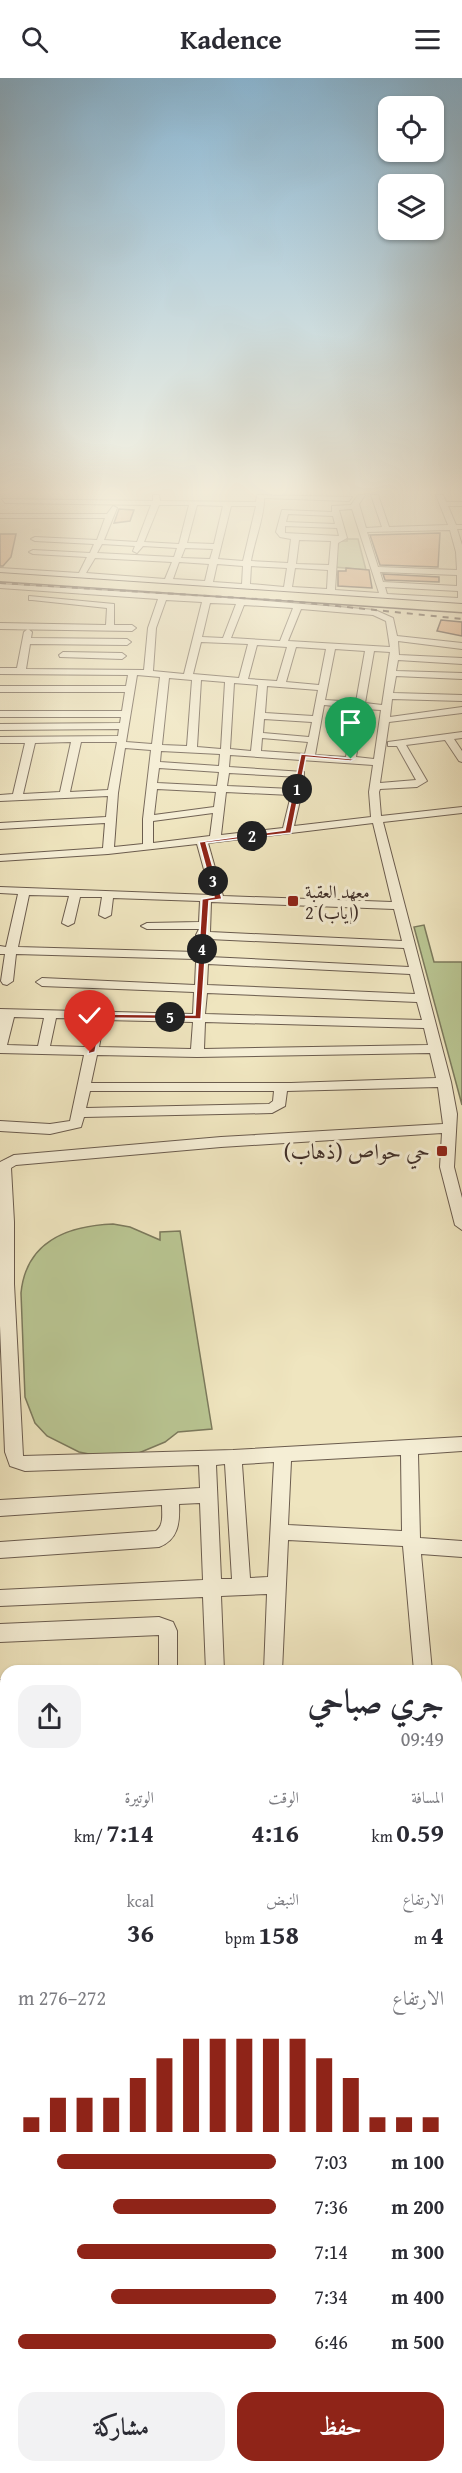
<!DOCTYPE html>
<html lang="ar">
<head>
<meta charset="utf-8">
<style>
  :root { --surface:#fff; --page:#f2f2f3; --text:#2b2b33; --muted:#7c7c81; --accent:#8f2418 }
  body { margin:0; font-family:"Gentium Book Plus",Amiri,serif; background:var(--page); color:var(--text); direction:rtl; height:100vh; display:flex; flex-direction:column; font-size:22px; white-space:nowrap }
  * { box-sizing:border-box; margin:0 }
  p { font-size:20px; color:var(--muted) }
  .icon { flex:none; width:33px; height:33px; fill:none; stroke:currentColor; stroke-width:2; stroke-linecap:round; stroke-linejoin:round }
  .map { position:relative; flex:1; overflow:hidden; direction:ltr }
  .side { position:absolute; left:0px; top:1587px; width:462px; height:808px; display:flex; flex-direction:column; background:var(--surface); border-radius:18px 18px 0 0; box-shadow:0 2px 4px #0004; direction:rtl }
  .side>* { flex:none }
  .fabs { position:absolute; left:378px; top:18px; display:grid; gap:12px }
  .fabs a { display:grid; place-items:center; width:66px; height:66px; border-radius:12px; background:var(--surface); box-shadow:0 2px 4px #0004; font-size:30px }
  .pin { position:absolute; display:grid; place-items:center; width:51px; height:51px; color:#fff; margin:-62px -26px; border-radius:50% 50% 50% 0; rotate:-45deg; box-shadow:0 0 6px #0007 }
  .pin .icon { rotate:45deg }
  .km { position:absolute; width:30px; height:30px; margin:-15px; border-radius:50%; background:#222; color:#fff; font-size:16px; line-height:30px; text-align:center }
  .round { display:grid; place-items:center; flex:none; width:63px; height:63px; border-radius:18px; background:var(--page) }
  .overview { display:flex; align-items:center; justify-content:space-between; height:102px; padding:0 18px }
  h1 { font-size:33px; font-weight:600; line-height:45px }
  .metrics { display:grid; grid-template-columns:repeat(3,1fr); gap:9px; height:102px; padding:6px 18px }
  .metrics div { display:grid; align-content:center }
  .metrics b { font-size:26px; font-weight:600 }
  .metrics small { font-size:16px; font-weight:400 }
  .metrics p { font-size:16px }
  .chart { height:168px; padding:12px 18px }
  .chart p { display:flex; justify-content:space-between }
  .chart svg { width:100%; height:108px; margin-top:6px; stroke:var(--accent); stroke-width:6 }
  .cta { display:flex; gap:12px; margin-top:auto; padding:12px 18px }
  .cta a { flex:1; height:69px; border-radius:18px; background:var(--accent); color:#fff; font-size:24px; font-weight:600; line-height:69px; text-align:center }
  .cta a+a { background:var(--page); color:var(--text) }
  ul { padding:0 18px; list-style:none; font-size:20px }
  li { display:grid; grid-template-columns:96px 72px 1fr; align-items:center; height:45px }
  li i { height:15px; border-radius:8px; background:var(--accent) }
  header { display:flex; justify-content:space-between; align-items:center; height:78px; padding:0 18px; background:var(--surface); font-size:27px; font-weight:600 }
  .map>svg:first-child { display:block }
  .green { fill:#b9c592; stroke:#7c7a5d; stroke-width:1.5 }
  .building { fill:#dda57a; stroke:#3f2e28; stroke-width:1.5 }
  .lines { fill:none; stroke-linecap:round; stroke-linejoin:round }
  .minor-casing { stroke:#6b5c4e; stroke-width:2 }
  .highway-casing { stroke:#3f2e28; stroke-width:3 }
  .minor { fill:#f5eed5; fill-rule:evenodd }
  .highway { fill:#efe5bf; fill-rule:evenodd }
  .rail { stroke:#3f2e28; stroke-width:2; stroke-dasharray:6 6; stroke-linecap:butt }
  .route { fill:#8f2418; stroke:#fff; stroke-width:1.5 }
  .poi-dot { fill:#8f2418; stroke:#f5eed5; stroke-width:2 }
  .labels { text-anchor:middle; dominant-baseline:central; stroke-width:6; stroke-linejoin:round; paint-order:stroke }
  .far-poi-label { font-size:18px; fill:#3f2e28; stroke:#f5eed5; text-anchor:start }
  .poi-label { font-size:22px; fill:#3f2e28; stroke:#f5eed5; text-anchor:end }
</style>
</head>
<body>
<header><svg class="icon" aria-label="menu" viewBox="0 0 24 24"><path d="M4 6h16M4 12h16M4 18h16"/></svg>Kadence<svg class="icon" aria-label="search" viewBox="0 0 24 24"><circle cx="10" cy="10" r="6"/><path d="M15 15l6 6"/></svg></header>
<div class="map">
<svg width="462" height="2395" viewBox="0 0 462 2395">
  <rect width="100%" height="100%" fill="#efe5bf"/>
  <filter id="stains"><feTurbulence type="fractalNoise" baseFrequency=".00333" numOctaves="4"/><feColorMatrix values="0 0 0 0 .2 0 0 0 0 .09 0 0 0 0 .02 0 0 0 .5 -.17"/></filter>
  <radialGradient id="worn" r=".72"><stop offset=".6" stop-color="#630" stop-opacity="0"/><stop offset="1" stop-color="#630" stop-opacity=".3"/></radialGradient>
  <path class="green" d="M347 461H358L366 492 334 489 339 463H347Z
    M424 847 434 884H462V1027L414 849Z
    M113 1146 130 1149 160 1162V1154L180 1153 212 1351 178 1354 165 1364 134 1377H94L79 1374 47 1358 35 1345 25 1319 21 1215C26 1163 67 1148 113 1146Z"/>
  <path class="building" d="M119 431 134 432 130 443 114 445Z
    M440 455 438 489 380 487 370 457Z
    M0 456H16L11 479 3 488H0Z
    M346 490 369 492 372 510 338 508V493H346Z
    M383 496 439 499V504L385 502Z
    M441 542 462 544V558L437 553Z"/>
  <g class="lines">
    <defs>
      <path id="minor" d="M153 417H159L160 423 256 424 257 417 352 419 349 423 264 420C265 437 254 464 251 483L288 485 291 461 280 459 276 454 282 432 332 434V428L351 427 358 417H365L359 426 366 450 382 449 371 417H378L389 449 448 447 436 417H443L446 424H462V428H448L456 447H462V451H457L462 467V525L0 494V490L79 495 87 479 33 476 29 474 33 472 90 475 94 466 35 463 31 461 35 459 97 462 105 440H0V436H107L113 428 117 430 104 462 137 464 151 427 5 425 2 421 153 423ZM159 427H189L179 466 144 464ZM197 427 223 428 214 466 187 465ZM231 428H256L243 483 218 481ZM352 431 379 515 335 512 338 465 347 460 339 432ZM288 436 333 438 335 446 286 444ZM285 448 337 450 339 458 285 455ZM450 452 456 474 457 492 378 489 367 454ZM299 462 331 463 329 487 296 486ZM102 466 135 468 133 473 137 475 143 468 177 470 174 479 97 475ZM185 470 213 471 210 481 181 480ZM95 480 172 484 165 501 86 495ZM179 484 209 486 205 503 173 501ZM217 486 243 488 242 506 213 504ZM251 488 287 490 284 509 250 506ZM295 490 328 492 327 511 292 509ZM380 494 457 497V508L383 504ZM385 509 458 513V520L387 516Z
        M0 506 241 521 375 532 393 540 397 558 462 565V571L398 563 399 577 462 580V586L398 582 396 593 462 595V601L396 598 393 615 462 617V623L392 621 390 639 462 629V635L389 644 380 705 416 702 397 668H388V664L462 654V660L454 661 462 673V684L459 683 445 662 406 667 427 703 417 709 380 711 379 714 381 738 462 729V735L383 744 451 1004 457 1036 454 1089 462 1120V1152L455 1147 440 1089 442 1055 221 1069 16 1087 11 1090 14 1144V1206L23 1378 233 1372 462 1359V1373L418 1376 420 1460 462 1463V1479L421 1476 432 1593H414L403 1468 288 1462 282 1593H264L267 1516 221 1518 224 1593H206L203 1519 0 1528V1512L203 1502 200 1425 179 1426C180 1445 178 1462 159 1469L0 1480V1464L156 1453C164 1447 162 1437 162 1427L0 1438V1422L200 1410 199 1387 25 1393 10 1388 5 1374 0 1248V1084L14 1077 221 1059 443 1046 438 1009 287 1013 285 1028 272 1035 84 1039 81 1049 50 1056 0 1053V1043L50 1046 70 1043 84 977 0 975V931L193 936 194 914 42 908 36 904 42 900 195 907 196 884 195 881 16 876 13 903 7 907 3 906 1 903 5 876H0V868L6 869 18 816 0 815V809L211 817 197 766 108 776 0 783V777L103 770 105 745 0 751V745L106 739 108 718 0 723V717L13 716 25 665H0V659L118 658 119 651 0 652V646L120 645 121 639H0V633H122L125 614H0V608H126L128 597 0 596V590H17L24 554 28 551 32 554 31 560 127 561 131 564 127 567 30 566 26 591 144 592 148 550 158 521 0 510ZM166 522 202 524 184 596 153 593 156 550ZM210 525 236 526 223 560 202 559ZM244 527 293 530 280 563 231 560ZM301 531 373 537 386 543 390 569 288 563ZM201 564 248 566 239 600 193 596ZM257 567 287 569 277 603 248 601ZM296 569 326 571 319 607 286 604ZM335 571 365 573 356 624 325 622ZM374 573 390 574 382 627 365 625ZM137 597 160 599 152 666 126 664ZM169 600 192 602 187 668 162 667ZM201 602 225 604 221 671 197 669ZM234 605 258 607 251 673 230 671ZM267 608 318 612 313 638 265 635ZM324 627 355 630 346 679 315 677ZM364 631 381 632 374 681 356 679ZM264 641 312 644 309 659 263 655ZM262 660 308 664 305 676 261 673ZM71 664 60 714 23 716 35 665ZM81 664H117L108 712 70 714ZM125 670 151 672 143 741V766L114 769 118 715ZM161 673 220 676 219 688 160 684ZM230 677 373 687 369 714 371 739 294 748 302 714V704H294L292 711 227 708 229 695 300 699 304 698V694L229 689ZM159 690 219 694 217 708 157 705ZM157 711 216 714 214 729 154 737ZM226 714 291 717 283 750 221 757ZM213 735 210 758 153 765V743ZM373 745 392 824 223 818 208 765ZM29 817 69 818 62 845 68 848 74 845 80 819H102L99 837 105 840 111 837 113 820 200 823 199 844 147 845 141 848 147 851H199L196 857 197 874 18 869ZM211 824 394 831 402 863 210 854ZM209 861 404 870 409 889 209 879ZM208 886 410 896 415 916 207 907ZM207 915 417 924 422 942 205 936ZM14 939 44 940 38 968 7 967ZM56 940 92 941 86 969 50 968ZM104 942 193 944 191 971 99 969ZM205 944 424 950 428 967 204 971ZM430 975 436 1000 291 1005H91L97 977 197 979ZM90 1013H274L273 1023 269 1026 86 1030ZM401 1377 402 1453 288 1447 291 1383ZM274 1384 268 1499 250 1500 242 1386ZM225 1386 232 1501H221L216 1387Z
        M29 518 114 526V547H132L136 550 132 553 0 551V545L106 547 107 530 32 522H29Z
        M63 574 122 575 126 578 122 581 60 579 59 577Z
        M159 1539 173 1544 177 1553V1593H159V1557L0 1564V1546Z
        M0 1602H6V1620H0Z
        M456 1606 462 1607V1625L456 1624Z
        M0 1690H6V1710H0Z
        M456 1790 462 1791V1813L456 1812Z
        M456 1859H462V1881H456Z
        M456 1926H462V1948H456Z
        M456 2005 462 2006V2030L456 2029Z
        M456 2086 462 2087V2111L456 2110Z
        M6 2146V2170L0 2171V2147Z
        M456 2174 462 2175V2199L456 2198Z
        M456 2265 462 2266V2292L456 2291Z
        M115 2390H141V2395H115Z
        M261 2390H287V2395H261Z
        M368 2390H394V2395H368Z"/>
      <path id="highway" d="M0 495 462 526V534L0 503Z"/>
    </defs>
    <use href="#minor" class="minor-casing"/>
    <use href="#highway" class="highway-casing"/>
    <use href="#minor" class="minor"/>
    <use href="#highway" class="highway"/>
    <path class="rail" d="M0 505 289 523 462 541"/>
  </g>
  <linearGradient id="sky" x2="0" y2="1"><stop stop-color="#8ab8d6"/><stop offset="0.55" stop-color="#f8f3e2"/><stop offset="1" stop-color="#f8f3e2" stop-opacity="0"/></linearGradient>
  <rect width="462" height="752" fill="url(#sky)"/>
  <path class="route" d="M301 676 354 681 351 683 306 679 291 755 206 765 222 821 209 823 201 941 102 940 95 974 88 976 96 936 195 937 202 821 214 819 199 764 285 752Z"/>
  <g class="poi-dot">
    <rect x="287" y="817" width="12" height="12" rx="3"/>
    <rect x="436" y="1067" width="12" height="12" rx="3"/>
  </g>
  <g class="labels">
    <g class="far-poi-label">
      <text x="305" y="813">معهد العقبة<tspan x="305" dy="21">2 (إياب)</tspan></text>
    </g>
    <g class="poi-label">
      <text x="430" y="1073">حي حواص (ذهاب)</text>
    </g>
  </g>
  <rect width="100%" height="100%" filter="url(#stains)"/>
  <rect width="100%" height="100%" fill="url(#worn)"/>
</svg>
<div class="fabs">
<a><svg class="icon" aria-label="locate" viewBox="0 0 24 24"><circle cx="12" cy="12" r="6"/><path d="M12 2v4M12 18v4M2 12h4M18 12h4"/></svg></a>
<a><svg class="icon" aria-label="layers" viewBox="0 0 24 24"><path d="M12 4l9 5-9 5-9-5zM3 14l9 5 9-5"/></svg></a>
</div>
<div class="pin" style="left:351px;top:681px;background:#1e9e55"><svg class="icon" aria-label="arrive" viewBox="0 0 24 24"><path d="M6 21V4h12l-3 4 3 4H6"/></svg></div>
<div class="pin" style="left:90px;top:974px;background:#d93025"><svg class="icon" aria-label="check" viewBox="0 0 24 24"><path d="M5 12l5 5 9-10"/></svg></div>
<b class="km" style="left:297px;top:711px">1</b>
<b class="km" style="left:252px;top:758px">2</b>
<b class="km" style="left:213px;top:803px">3</b>
<b class="km" style="left:202px;top:871px">4</b>
<b class="km" style="left:170px;top:939px">5</b>
<section class="side">
<div class="overview"><div><h1>جري صباحي</h1><p>09:49</p></div><a class="round"><svg class="icon" aria-label="share" viewBox="0 0 24 24"><path d="M12 15V3M7 8l5-5 5 5M5 13v7h14v-7"/></svg></a></div>
<div class="metrics">
<div><p>المسافة</p><b>0.59<small> km</small></b></div>
<div><p>الوقت</p><b>4:16</b></div>
<div><p>الوتيرة</p><b>7:14<small> /km</small></b></div>
</div>
<div class="metrics">
<div><p>الارتفاع</p><b>4<small> m</small></b></div>
<div><p>النبض</p><b>158<small> bpm</small></b></div>
<div><p>kcal</p><b>36</b></div>
</div>
<div class="chart"><p><span>الارتفاع</span>272–276 m</p>
<svg viewBox="0 0 160 44" preserveAspectRatio="none"><path d="M5 44V38M15 44V30M25 44V30M35 44V30M45 44V22M55 44V14M65 44V6M75 44V6M85 44V6M95 44V6M105 44V6M115 44V14M125 44V22M135 44V38M145 44V38M155 44V38"/></svg>
</div>
<ul>
<li><b>100 m</b>7:03<i style="width:85%"></i></li>
<li><b>200 m</b>7:36<i style="width:63%"></i></li>
<li><b>300 m</b>7:14<i style="width:77%"></i></li>
<li><b>400 m</b>7:34<i style="width:64%"></i></li>
<li><b>500 m</b>6:46<i style="width:100%"></i></li>
</ul>
<div class="cta"><a>حفظ</a><a>مشاركة</a></div>
</section>
</div>
</body>
</html>
